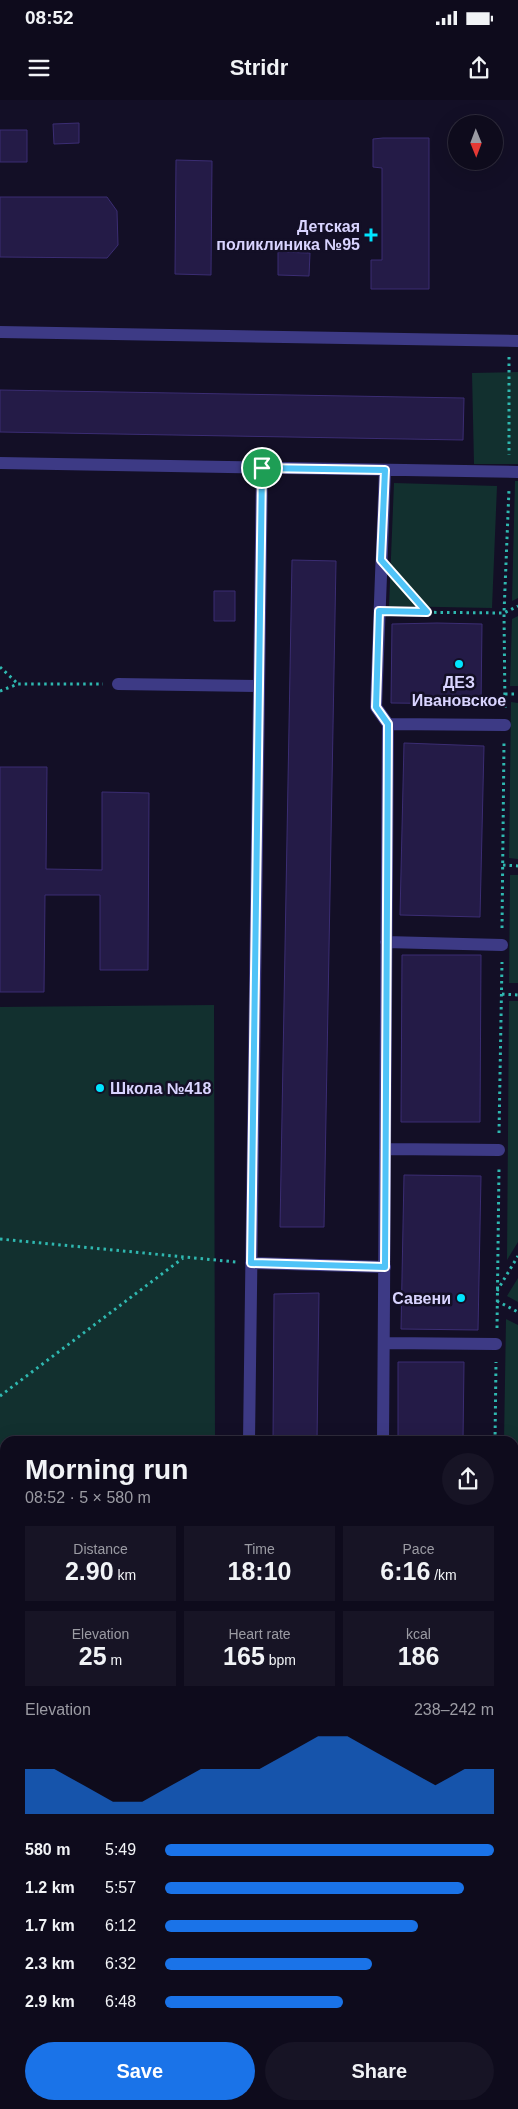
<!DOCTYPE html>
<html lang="en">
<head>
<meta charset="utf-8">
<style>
  :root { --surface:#0e0b1c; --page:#171425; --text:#f1f3f6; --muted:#9b9ba3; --line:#2e2b3b; --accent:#1a73e8 }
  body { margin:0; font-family:Helvetica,sans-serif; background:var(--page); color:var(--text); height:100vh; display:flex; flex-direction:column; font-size:19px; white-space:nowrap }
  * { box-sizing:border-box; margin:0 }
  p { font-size:16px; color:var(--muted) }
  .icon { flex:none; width:28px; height:28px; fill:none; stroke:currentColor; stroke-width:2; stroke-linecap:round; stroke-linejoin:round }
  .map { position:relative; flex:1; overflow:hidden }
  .drawer { position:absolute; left:0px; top:1336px; width:519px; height:674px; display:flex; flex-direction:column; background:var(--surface); border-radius:15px 15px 0 0; box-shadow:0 5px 20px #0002,0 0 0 1px var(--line) }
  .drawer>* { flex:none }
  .needle { width:32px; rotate:179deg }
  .tools { position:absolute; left:448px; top:15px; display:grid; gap:10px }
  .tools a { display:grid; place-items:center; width:55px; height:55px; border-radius:50%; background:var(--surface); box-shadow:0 5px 20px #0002,0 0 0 1px var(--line); font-size:25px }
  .pin { position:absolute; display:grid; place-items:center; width:42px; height:42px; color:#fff; margin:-21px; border:2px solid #fff; border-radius:50%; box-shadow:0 1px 5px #0007 }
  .round { display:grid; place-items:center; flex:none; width:52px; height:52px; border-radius:26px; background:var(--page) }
  .summary { display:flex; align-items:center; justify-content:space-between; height:85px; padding:0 25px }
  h1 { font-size:28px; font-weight:700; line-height:38px }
  .figures { display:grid; grid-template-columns:repeat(3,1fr); gap:8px; height:85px; padding:5px 25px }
  .figures div { display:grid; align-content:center; border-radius:0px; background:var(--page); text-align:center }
  .figures b { font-size:25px; font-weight:700 }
  .figures small { font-size:14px; font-weight:400 }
  .figures p { font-size:14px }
  .chart { height:140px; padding:10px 25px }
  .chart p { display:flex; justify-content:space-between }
  .chart svg { width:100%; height:90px; margin-top:5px; fill:var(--accent); opacity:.7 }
  .primary-button { display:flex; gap:10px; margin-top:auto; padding:10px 25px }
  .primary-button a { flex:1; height:58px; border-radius:30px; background:var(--accent); color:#fff; font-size:20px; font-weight:700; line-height:58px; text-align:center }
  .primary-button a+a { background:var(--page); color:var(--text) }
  ul { padding:0 25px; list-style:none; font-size:16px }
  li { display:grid; grid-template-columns:80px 60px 1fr; align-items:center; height:38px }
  li i { height:12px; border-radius:6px; background:var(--accent) }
  .status { display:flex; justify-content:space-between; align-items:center; height:35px; padding:0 25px; background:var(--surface); direction:ltr }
  .status svg { height:14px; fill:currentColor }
  header { display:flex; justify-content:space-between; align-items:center; height:65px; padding:0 25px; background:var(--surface); font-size:22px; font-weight:700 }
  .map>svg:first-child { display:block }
  .green { fill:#12302f }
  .building { fill:#241b47; stroke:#3b2d73 }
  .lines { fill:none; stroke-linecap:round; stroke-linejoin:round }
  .path { stroke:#2fb8b0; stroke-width:3; stroke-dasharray:2.5 4; stroke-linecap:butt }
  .minor { stroke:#3d3a85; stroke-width:12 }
  .route-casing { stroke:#fff; stroke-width:10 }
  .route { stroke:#4fc3f7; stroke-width:6 }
  .poi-dot { fill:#00e5ff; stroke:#130f26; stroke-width:2 }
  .labels { text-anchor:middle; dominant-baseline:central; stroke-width:5; stroke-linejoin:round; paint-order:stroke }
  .poi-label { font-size:16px; font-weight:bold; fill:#d9d4ff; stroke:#130f26; text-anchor:end }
</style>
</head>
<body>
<div class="status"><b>08:52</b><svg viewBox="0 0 49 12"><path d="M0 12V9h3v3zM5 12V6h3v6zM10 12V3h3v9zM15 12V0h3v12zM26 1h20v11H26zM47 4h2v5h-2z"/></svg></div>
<header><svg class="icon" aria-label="menu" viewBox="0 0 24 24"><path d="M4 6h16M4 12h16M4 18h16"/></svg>Stridr<svg class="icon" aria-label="share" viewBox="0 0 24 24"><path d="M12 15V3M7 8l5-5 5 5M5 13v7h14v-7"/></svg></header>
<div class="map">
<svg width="518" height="2009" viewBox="0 0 518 2009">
  <rect width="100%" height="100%" fill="#130f26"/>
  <path class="green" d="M518 272V364H474L472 273Z
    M515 381H518V498L512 501Z
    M394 383 497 386 492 508 389 506Z
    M518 516V586H510L512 519Z
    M511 602 518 603V759L509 758Z
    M510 775H518V883H509Z
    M509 901H518V1142L507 1160Z
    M214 905 215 1341H5V1381H0V907Z
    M518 1178V1202L507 1196Z
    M506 1219 518 1225V1367H514V1341H504Z
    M514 1385H518V1544H514Z
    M514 1561H518V1739H514Z"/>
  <path class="building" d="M79 23V43L54 44 53 24Z
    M0 30H27V62H0Z
    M383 38H429V189H371V160H382V68L373 67V39Z
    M176 60 212 61 211 175 175 174Z
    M0 97H107L117 111 118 145 107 158 0 157Z
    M278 152 310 153 309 176 278 175Z
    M0 290 464 298 463 340 0 332Z
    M292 460 336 461 324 1127H280Z
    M214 491H235V521H214Z
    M437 523 482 524 481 604 391 603 392 524Z
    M404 643 484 646 480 817 400 815Z
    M0 667H47L46 769 102 770V692L149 693 148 870H100V795H45L44 892H0Z
    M402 855H481L480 1022H401Z
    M404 1075 481 1076 478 1230 401 1229Z
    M319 1193 317 1341H273L274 1194Z
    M398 1262H464L463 1341H398Z"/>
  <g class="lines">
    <path class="path" d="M509 257V355
      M398 479 427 512
      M395 512 504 513 518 506
      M0 567 18 584
      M0 591 18 584H103
      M505 594H518
      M505 608 504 513 509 389
      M503 765 518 766
      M502 828 504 642
      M502 894 518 895
      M499 1033 502 862
      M0 1139 236 1162
      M497 1191 518 1156
      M497 1201 518 1212
      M497 1228 499 1067
      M0 1296 183 1158
      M495 1341 496 1262
      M514 1376H518
      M0 1517H5
      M0 1533 5 1530
      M514 1552H518
      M0 1605H5
      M514 1789H518
      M158 2009 164 2005"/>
    <path class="minor" d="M0 232 518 241
      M0 363 518 372
      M118 584 259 586
      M388 624 505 625
      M386 842 502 845
      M385 1049 499 1050
      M251 1163 385 1167
      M384 1243 496 1244
      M249 1341 262 367
      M383 1341 388 624 376 607 385 370
      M0 1465H5
      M514 1858H518
      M492 2005 494 2009
      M291 2009 293 2005
      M375 2009V2005"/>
  </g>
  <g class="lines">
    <defs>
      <path id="route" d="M262 368 385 370 381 460 427 512 379 511 376 607 388 624 385 1167 251 1163Z"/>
    </defs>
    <use href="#route" class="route-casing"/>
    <use href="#route" class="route"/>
  </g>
  <g class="poi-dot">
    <path d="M368.5 127.5h5v5h5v5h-5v5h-5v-5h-5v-5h5z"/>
    <circle cx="459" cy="564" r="5"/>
    <circle cx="100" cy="988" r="5"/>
    <circle cx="461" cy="1198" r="5"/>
  </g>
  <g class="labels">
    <g class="poi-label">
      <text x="360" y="126">Детская<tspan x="360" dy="18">поликлиника №95</tspan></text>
      <text x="459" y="582" text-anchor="middle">ДЕЗ<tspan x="459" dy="18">Ивановское</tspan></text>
      <text x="110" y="988" text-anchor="start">Школа №418</text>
      <text x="451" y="1198">Савени</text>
    </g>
  </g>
</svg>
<div class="tools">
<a><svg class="needle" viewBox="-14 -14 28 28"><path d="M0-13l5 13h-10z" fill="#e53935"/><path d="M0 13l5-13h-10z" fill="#9b9ba3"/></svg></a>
</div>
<div class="pin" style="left:262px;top:368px;background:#1e9e55"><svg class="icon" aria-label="arrive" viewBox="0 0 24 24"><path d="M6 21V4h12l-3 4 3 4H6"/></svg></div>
<section class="drawer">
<div class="summary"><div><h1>Morning run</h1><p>08:52 · 5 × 580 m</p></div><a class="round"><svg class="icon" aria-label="share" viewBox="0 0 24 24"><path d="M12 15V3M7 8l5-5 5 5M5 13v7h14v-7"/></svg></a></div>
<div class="figures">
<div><p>Distance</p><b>2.90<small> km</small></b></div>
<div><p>Time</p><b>18:10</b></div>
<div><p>Pace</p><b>6:16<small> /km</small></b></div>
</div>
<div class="figures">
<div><p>Elevation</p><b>25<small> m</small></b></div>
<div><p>Heart rate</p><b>165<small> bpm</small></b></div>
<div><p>kcal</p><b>186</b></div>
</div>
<div class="chart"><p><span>Elevation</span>238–242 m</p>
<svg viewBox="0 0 160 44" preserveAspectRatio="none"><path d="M0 44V22L10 22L20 30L30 38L40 38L50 30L60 22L70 22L80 22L90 14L100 6L110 6L120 14L130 22L140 30L150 22L160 22V44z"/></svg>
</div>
<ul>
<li><b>580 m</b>5:49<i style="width:100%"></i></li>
<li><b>1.2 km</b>5:57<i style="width:91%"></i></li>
<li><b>1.7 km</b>6:12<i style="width:77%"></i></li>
<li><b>2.3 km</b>6:32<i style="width:63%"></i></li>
<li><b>2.9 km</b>6:48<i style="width:54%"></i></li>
</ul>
<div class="primary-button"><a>Save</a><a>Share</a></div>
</section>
</div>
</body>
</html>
